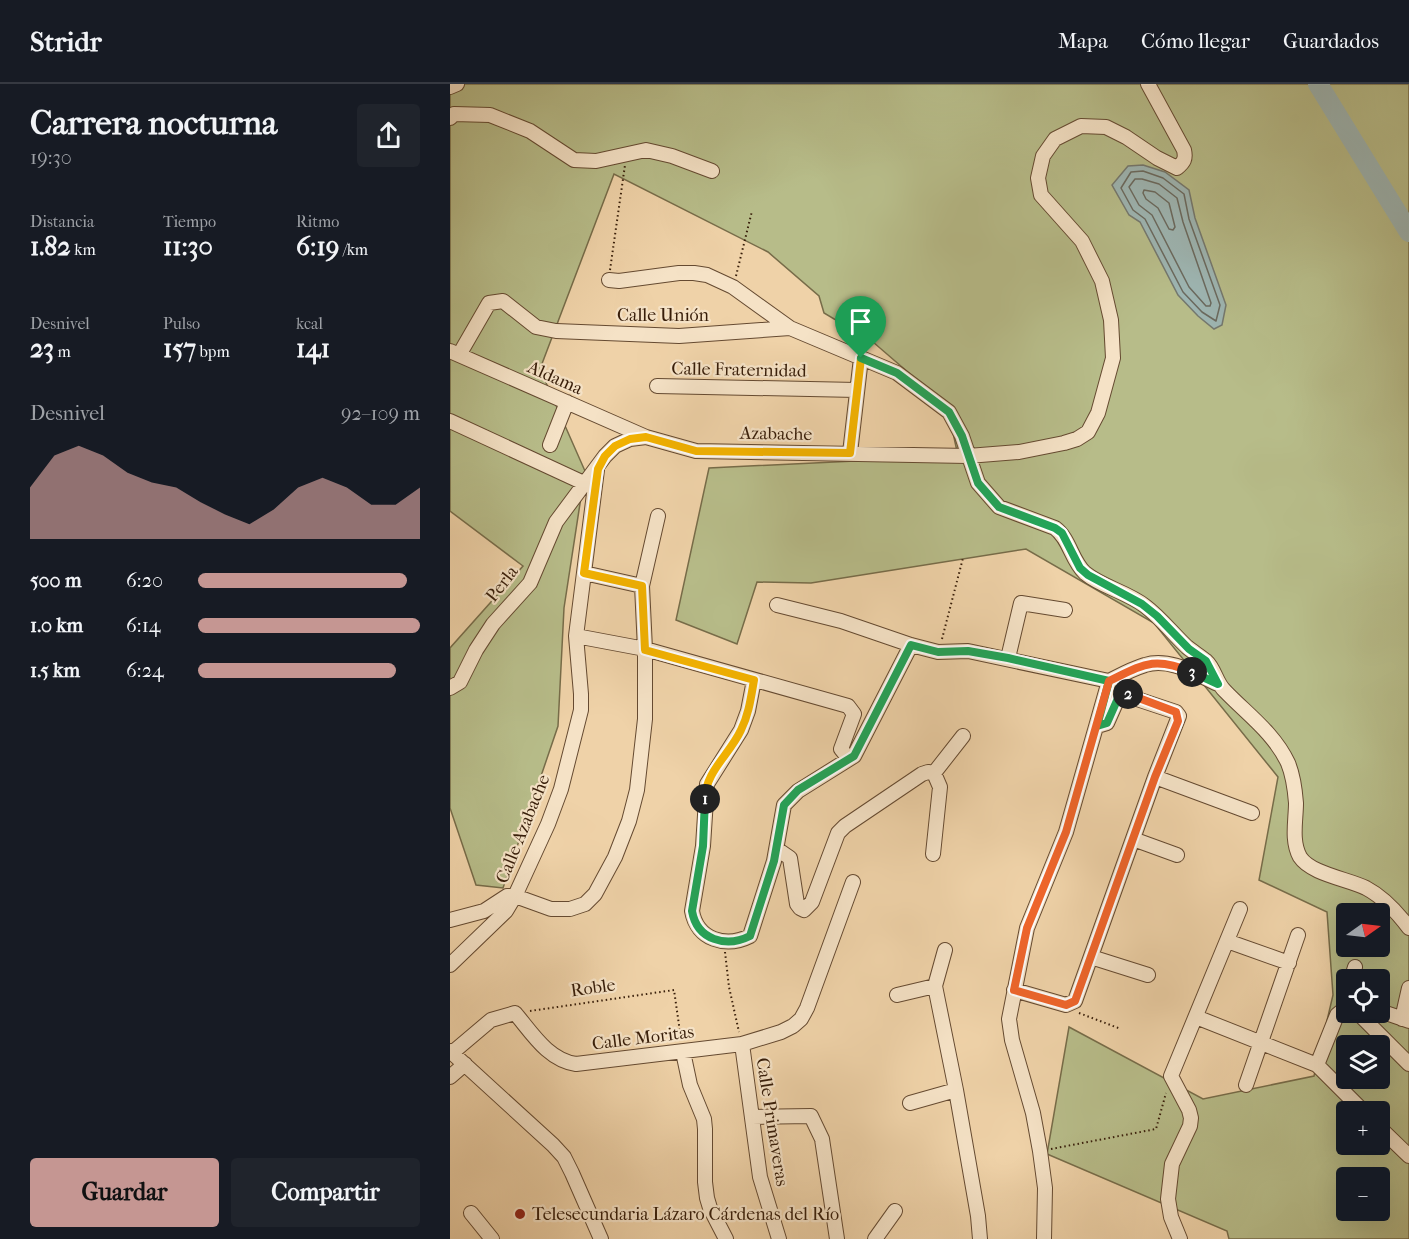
<!DOCTYPE html>
<html lang="es">
<head>
<meta charset="utf-8">
<style>
  :root { --surface:#171b24; --page:#20242c; --text:#f1f3f6; --muted:#9ea1a6; --line:#363941; --accent:#c59692 }
  body { margin:0; font-family:"IM FELL French Canon",serif; background:var(--page); color:var(--text); height:100vh; display:flex; flex-direction:column; font-size:22px; white-space:nowrap }
  * { box-sizing:border-box; margin:0 }
  p { font-size:20px; color:var(--muted) }
  .icon { flex:none; width:33px; height:33px; fill:none; stroke:currentColor; stroke-width:2; stroke-linecap:round; stroke-linejoin:round }
  .map { position:relative; flex:1; overflow:hidden }
  .panel { display:flex; flex-direction:column; background:var(--surface); width:450px }
  .panel>* { flex:none }
  .needle { width:39px; rotate:76deg }
  .controls { position:absolute; left:886px; top:819px; display:grid; gap:12px }
  .controls a { display:grid; place-items:center; width:54px; height:54px; border-radius:6px; background:var(--surface); box-shadow:0 6px 24px #0002; font-size:30px }
  .pin { position:absolute; display:grid; place-items:center; width:51px; height:51px; color:#fff; margin:-62px -26px; border-radius:50% 50% 50% 0; rotate:-45deg; box-shadow:0 0 6px #0007 }
  .pin .icon { rotate:45deg }
  .km { position:absolute; width:30px; height:30px; margin:-15px; border-radius:50%; background:#222; color:#fff; font-size:16px; line-height:30px; text-align:center }
  .round { display:grid; place-items:center; flex:none; width:63px; height:63px; border-radius:6px; background:var(--page) }
  .headline { display:flex; align-items:center; justify-content:space-between; height:102px; padding:0 30px }
  h1 { font-size:33px; font-weight:800; line-height:45px }
  .stats { display:grid; grid-template-columns:repeat(3,1fr); gap:9px; height:102px; padding:6px 30px }
  .stats div { display:grid; align-content:center }
  .stats b { font-size:26px; font-weight:800 }
  .stats small { font-size:16px; font-weight:400 }
  .stats p { font-size:16px }
  .chart { height:168px; padding:12px 30px }
  .chart p { display:flex; justify-content:space-between }
  .chart svg { width:100%; height:108px; margin-top:6px; fill:var(--accent); opacity:.7 }
  .cta { display:flex; gap:12px; margin-top:auto; padding:12px 30px }
  .cta a { flex:1; height:69px; border-radius:6px; background:var(--accent); color:#111; font-size:24px; font-weight:800; line-height:69px; text-align:center }
  .cta a+a { background:var(--page); color:var(--text) }
  ul { padding:0 30px; list-style:none; font-size:20px }
  li { display:grid; grid-template-columns:96px 72px 1fr; align-items:center; height:45px }
  li i { height:15px; border-radius:8px; background:var(--accent) }
  header { display:flex; align-items:center; gap:36px; box-sizing:border-box; height:84px; padding:0 30px; background:var(--surface); border-bottom:2px solid var(--line) }
  header strong { font-size:28px }
  nav { display:flex; gap:33px; margin-inline-start:auto; font-size:21px }
  main { display:flex; flex:1; min-height:0 }
  .map>svg:first-child { display:block }
  .green { fill:#b7bc89; stroke:#776c49; stroke-width:1.5; fill-rule:evenodd }
  .water { fill:#9db5b2; stroke:#74786e; stroke-width:1.5 }
  .lines { fill:none; stroke-linecap:round; stroke-linejoin:round }
  .shore { stroke:#6a695e; stroke-width:1.5 }
  .river { stroke:#9db5b2; stroke-width:20 }
  .minor-casing { stroke:#654a31; stroke-width:16 }
  .path { stroke:#371d09; stroke-width:2; stroke-dasharray:1.5 3; stroke-linecap:butt }
  .minor { stroke:#f5e2c6; stroke-width:14 }
  .split-1-casing { stroke:#fff; stroke-width:12 }
  .split-2-casing { stroke:#fff; stroke-width:12 }
  .split-3-casing { stroke:#fff; stroke-width:12 }
  .split-4-casing { stroke:#fff; stroke-width:12 }
  .split-1 { stroke:#f5b400; stroke-width:8 }
  .split-2 { stroke:#22a559; stroke-width:8 }
  .split-3 { stroke:#f0652b; stroke-width:8 }
  .split-4 { stroke:#22a559; stroke-width:8 }
  .poi-dot { fill:#8f2418; stroke:#f5e2c6; stroke-width:2 }
  .labels { text-anchor:middle; dominant-baseline:central; stroke-width:4.5; stroke-linejoin:round; paint-order:stroke }
  .street-label { font-size:18px; fill:#371d09; stroke:#f5e2c6 }
  .poi-label { font-size:18px; fill:#371d09; stroke:#f5e2c6; text-anchor:start }
</style>
</head>
<body>
<header>
<strong>Stridr</strong>
<nav><a>Mapa</a><a>Cómo llegar</a><a>Guardados</a></nav>
</header>
<main>
<section class="panel">
<div class="headline"><div><h1>Carrera nocturna</h1><p>19:30</p></div><a class="round"><svg class="icon" aria-label="share" viewBox="0 0 24 24"><path d="M12 15V3M7 8l5-5 5 5M5 13v7h14v-7"/></svg></a></div>
<div class="stats">
<div><p>Distancia</p><b>1.82<small> km</small></b></div>
<div><p>Tiempo</p><b>11:30</b></div>
<div><p>Ritmo</p><b>6:19<small> /km</small></b></div>
</div>
<div class="stats">
<div><p>Desnivel</p><b>23<small> m</small></b></div>
<div><p>Pulso</p><b>157<small> bpm</small></b></div>
<div><p>kcal</p><b>141</b></div>
</div>
<div class="chart"><p><span>Desnivel</span>92–109 m</p>
<svg viewBox="0 0 160 44" preserveAspectRatio="none"><path d="M0 44V23L10 10L20 6L30 10L40 17L50 21L60 23L70 29L80 34L90 38L100 32L110 23L120 19L130 23L140 30L150 30L160 23V44z"/></svg>
</div>
<ul>
<li><b>500 m</b>6:20<i style="width:94%"></i></li>
<li><b>1.0 km</b>6:14<i style="width:100%"></i></li>
<li><b>1.5 km</b>6:24<i style="width:89%"></i></li>
</ul>
<div class="cta"><a>Guardar</a><a>Compartir</a></div>
</section>
<div class="map">
<svg width="959" height="1155" viewBox="0 0 959 1155">
  <rect width="100%" height="100%" fill="#efd2a8"/>
  <filter id="stains"><feTurbulence type="fractalNoise" baseFrequency=".00333" numOctaves="4"/><feColorMatrix values="0 0 0 0 .2 0 0 0 0 .09 0 0 0 0 .02 0 0 0 .5 -.17"/></filter>
  <radialGradient id="worn" r=".72"><stop offset=".6" stop-color="#630" stop-opacity="0"/><stop offset="1" stop-color="#630" stop-opacity=".3"/></radialGradient>
  <path class="green" d="M0 0H959V1155H779L777 1147 597 1070 619 943 753 1015 864 992 883 911 877 828 809 796 828 693 704 539 576 465 361 499 307 498 287 560 226 536 259 384 508 372 499 330 481 308 423 258 374 229 369 212 318 168 164 90 90 285 135 387 114 524 108 642 53 804 26 801 0 724V564L73 482 0 427ZM897 830H930V862H897ZM897 896H930V928H897ZM897 962H930V994H897ZM897 1028H930V1060H897ZM897 1094H930V1126H897Z"/>
  <path class="water" d="M693 81 715 88 739 106 745 134 776 221 772 241 764 245 748 232 728 211 690 138 679 131 662 101 678 82Z"/>
  <g class="lines">
    <path class="shore" d="M693 87 713 94 734 110 739 135 770 221 766 237 752 228 733 208 695 135 683 126 671 104 681 88Z
      M685 95H692L709 100 727 114 733 138 761 219 760 222H756L739 203 702 131 689 121 679 103Z
      M694 106 705 108 719 119 725 143 723 146 719 145 708 124 696 115 693 109Z"/>
    <path class="river" d="M868 0 959 148"/>
    <defs>
      <path id="minor" d="M0 3 7 0
        M0 34 4 30 40 31 80 47 124 76 146 77 196 66 222 72 262 87
        M159 196 169 197 229 189H244L257 191 283 203 340 244 447 289 499 328 512 352 528 399 549 423 605 444C620 455 621 476 635 489 652 503 677 508 695 522 711 534 723 550 737 563 743 568 750 572 756 577 765 585 766 599 775 607 797 630 824 649 838 679 843 691 845 706 846 719 846 736 841 757 850 773 861 790 898 795 916 804 933 813 947 828 959 844
        M0 267 196 353
        M9 271 39 219 53 217 86 243 106 247 229 252 340 244
        M207 302 407 306
        M0 337 136 400
        M100 361 117 318
        M400 369 411 274
        M134 489 192 502
        M327 521 391 537 461 561 488 568 518 567 659 597
        M126 552 195 565 398 622 404 630 391 665 399 675
        M558 574 571 519 615 526
        M304 596 298 627 291 646 257 700 253 762 242 827C247 856 276 864 300 852L324 777 334 721 348 707 404 672 461 561
        M659 597C671 591 682 585 695 581 719 573 746 590 768 600
        M0 604 10 598 26 566 43 540 80 499 106 438 155 372 165 362 180 355 196 353 246 367 518 372 569 368 614 359 627 355 638 348 648 329 663 274 661 236 652 197 632 157 591 111 588 94 593 72 605 55 631 42 656 43 676 53 707 74 727 84C734 78 736 75 734 66L698 0
        M484 689 513 652
        M705 693 802 729
        M683 755 727 771
        M327 765 340 774 347 820 350 824 354 826 362 818 388 749 395 742 472 690 478 688 484 689 490 703 483 770
        M0 836 34 827 57 812H65L101 825H120L135 820 145 810 165 773 179 737 187 706 195 635V565L192 502 208 432
        M777 857 839 879
        M495 866 485 902 506 1006 528 1132 530 1155
        M641 873 698 891
        M0 881 56 827 65 812 98 740 111 705 131 626V610L126 552 147 386
        M901 896 905 883
        M564 906 616 921 625 917 705 693 729 632 726 628 672 610 669 612 657 639 647 642
        M447 911 485 902
        M930 927 959 937
        M907 928 959 980
        M746 933 867 981 914 1028
        M952 935 959 904
        M292 960 310 1093 329 1155
        M0 967 103 1061 114 1073 122 1089 151 1155
        M233 968 240 1001 254 1035 255 1045V1098L257 1114 260 1124 276 1155
        M2 969 41 936 65 929C82 949 98 976 126 980L292 960 331 948 343 942 351 935 357 924 403 798
        M867 981 887 931 893 926 897 911
        M0 993 15 980
        M796 1001 848 851
        M460 1019 506 1006
        M302 1033 361 1032 372 1055 387 1155
        M930 1044 959 1072
        M21 1129 42 1155
        M425 1155 445 1127
        M594 1155 595 1104 590 1067 583 1029 562 956 559 935 577 844 616 748 659 597
        M730 1155 721 1133 718 1115 722 1080 740 1042 741 1034 739 1026 721 992 790 825"/>
    </defs>
    <use href="#minor" class="minor-casing"/>
    <path class="path" d="M160 186 175 81
      M286 192 302 127
      M492 555 513 474
      M275 868 279 903 289 948
      M80 927 224 906 231 955
      M629 929 671 945
      M601 1065 706 1045 716 1009"/>
    <use href="#minor" class="minor"/>
  </g>
  <g class="lines">
    <defs>
      <path id="split-1" d="M255 715C255 688 280 670 291 646 299 630 301 613 304 596L195 566 192 502 134 489 148 385 155 372 165 362 180 355 196 353 246 367 400 369 411 274"/>
      <path id="split-2" d="M255 715 253 762 242 827C247 856 276 864 300 852L324 777 334 721 348 706 404 672 461 561 488 568 518 567 558 574 659 597 647 642 657 639 669 612 672 610H678"/>
      <path id="split-3" d="M678 610 726 628 728 637 705 693 625 917 616 921 564 906 577 844 616 748 659 597C694 580 704 572 742 588"/>
      <path id="split-4" d="M411 274 447 289 499 328 512 352 528 399 549 423 605 444 612 449 630 484 638 491 692 520 707 532 739 565 756 577 768 600 742 588"/>
    </defs>
    <use href="#split-1" class="split-1-casing"/>
    <use href="#split-2" class="split-2-casing"/>
    <use href="#split-3" class="split-3-casing"/>
    <use href="#split-4" class="split-4-casing"/>
    <use href="#split-1" class="split-1"/>
    <use href="#split-2" class="split-2"/>
    <use href="#split-3" class="split-3"/>
    <use href="#split-4" class="split-4"/>
  </g>
  <circle class="poi-dot" cx="70" cy="1130" r="6"/>
  <g class="labels">
    <g class="street-label">
      <text x="213" y="231">Calle Unión</text>
      <text transform="translate(289 286) rotate(1)">Calle Fraternidad</text>
      <text transform="translate(105 294) rotate(24)">Aldama</text>
      <text transform="translate(326 350) rotate(1)">Azabache</text>
      <text transform="translate(52 500) rotate(-52)">Perla</text>
      <text transform="translate(73 745) rotate(-68)">Calle Azabache</text>
      <text transform="translate(143 904) rotate(-8)">Roble</text>
      <text transform="translate(193 954) rotate(-7)">Calle Moritas</text>
      <text transform="translate(322 1038) rotate(81)">Calle Primaveras</text>
    </g>
    <g class="poi-label">
      <text x="82" y="1130">Telesecundaria Lázaro Cárdenas del Río</text>
    </g>
  </g>
  <rect width="100%" height="100%" filter="url(#stains)"/>
  <rect width="100%" height="100%" fill="url(#worn)"/>
</svg>
<div class="controls">
<a><svg class="needle" viewBox="-14 -14 28 28"><path d="M0-13l5 13h-10z" fill="#e53935"/><path d="M0 13l5-13h-10z" fill="#9ea1a6"/></svg></a>
<a><svg class="icon" aria-label="locate" viewBox="0 0 24 24"><circle cx="12" cy="12" r="6"/><path d="M12 2v4M12 18v4M2 12h4M18 12h4"/></svg></a>
<a><svg class="icon" aria-label="layers" viewBox="0 0 24 24"><path d="M12 4l9 5-9 5-9-5zM3 14l9 5 9-5"/></svg></a>
<a>+</a>
<a>−</a>
</div>
<div class="pin" style="left:411px;top:274px;background:#1e9e55"><svg class="icon" aria-label="arrive" viewBox="0 0 24 24"><path d="M6 21V4h12l-3 4 3 4H6"/></svg></div>
<b class="km" style="left:255px;top:715px">1</b>
<b class="km" style="left:678px;top:610px">2</b>
<b class="km" style="left:742px;top:588px">3</b>
</div>
</main>
</body>
</html>
